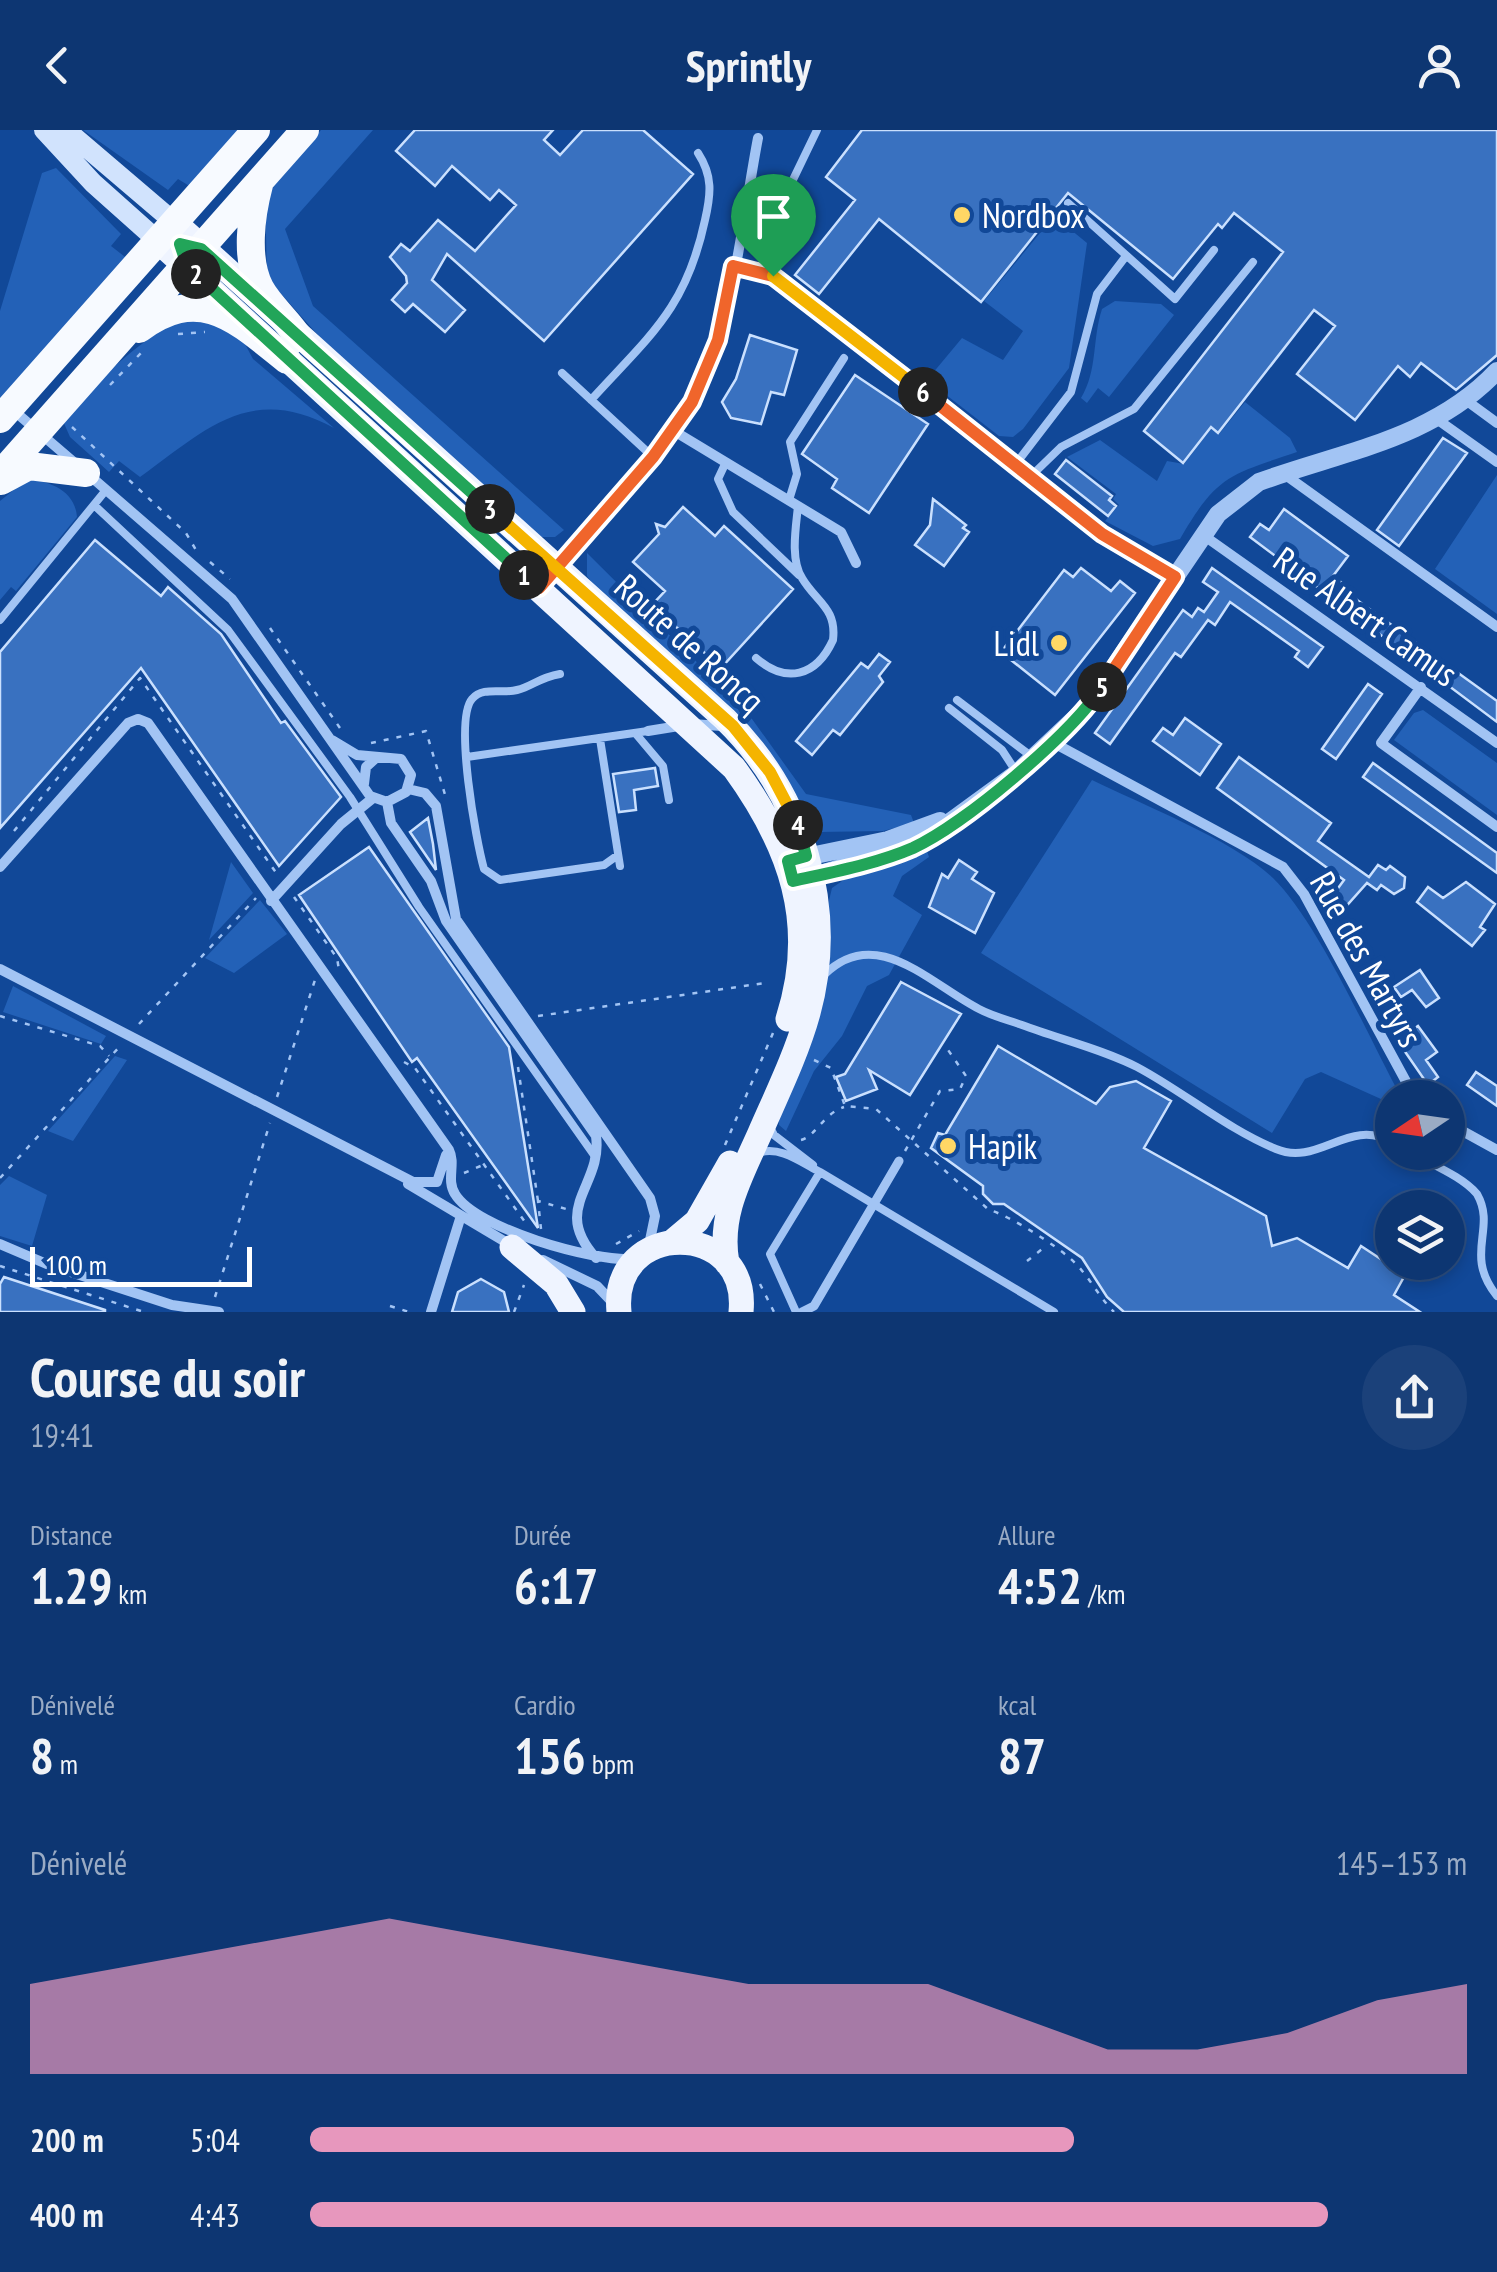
<!DOCTYPE html>
<html lang="fr">
<head>
<meta charset="utf-8">
<style>
  :root { --surface:#0d3672; --page:#1b417a; --text:#f1f3f6; --muted:#9aabc4; --line:#2d5084; --accent:#e797bd }
  body { margin:0; font-family:"PT Sans Narrow",sans-serif; background:var(--page); color:var(--text); height:100vh; display:flex; flex-direction:column; font-size:38px; white-space:nowrap }
  * { box-sizing:border-box; margin:0 }
  p { font-size:32px; color:var(--muted) }
  .icon { flex:none; width:55px; height:55px; fill:none; stroke:currentColor; stroke-width:2; stroke-linecap:round; stroke-linejoin:round }
  .map { position:relative; height:1182px; overflow:hidden }
  .panel { display:flex; flex-direction:column; background:var(--surface); flex:1 }
  .panel>* { flex:none }
  .needle { width:65px; rotate:257deg }
  .controls { position:absolute; left:1375px; top:950px; display:grid; gap:20px }
  .controls a { display:grid; place-items:center; width:90px; height:90px; border-radius:50%; background:var(--surface); box-shadow:0 5px 15px #0003,0 0 0 2px var(--line); font-size:50px }
  .scale { position:absolute; left:30px; bottom:25px; width:222px; box-sizing:border-box; padding-left:10px; border:5px solid #fff; border-top:0; font-size:28px; line-height:35px; white-space:nowrap; color:#fff; -webkit-text-stroke:8px #114898; paint-order:stroke }
  .pin { position:absolute; display:grid; place-items:center; width:85px; height:85px; color:#fff; margin:-102px -42px; border-radius:50% 50% 50% 0; rotate:-45deg; box-shadow:0 0 10px #0007 }
  .pin .icon { rotate:45deg }
  .km { position:absolute; width:50px; height:50px; margin:-25px; border-radius:50%; background:#222; color:#fff; font-size:28px; line-height:50px; text-align:center }
  .round { display:grid; place-items:center; flex:none; width:105px; height:105px; border-radius:52px; background:var(--page) }
  .headline { display:flex; align-items:center; justify-content:space-between; height:170px; padding:0 30px }
  h1 { font-size:55px; font-weight:700; line-height:75px }
  .stats { display:grid; grid-template-columns:repeat(3,1fr); gap:15px; height:170px; padding:10px 30px }
  .stats div { display:grid; align-content:center }
  .stats b { font-size:50px; font-weight:700 }
  .stats small { font-size:28px; font-weight:400 }
  .stats p { font-size:28px }
  .chart { height:280px; padding:20px 30px }
  .chart p { display:flex; justify-content:space-between }
  .chart svg { width:100%; height:180px; margin-top:10px; fill:var(--accent); opacity:.7 }
  ul { padding:0 30px; list-style:none; font-size:32px }
  li { display:grid; grid-template-columns:160px 120px 1fr; align-items:center; height:75px }
  li i { height:25px; border-radius:12px; background:var(--accent) }
  header { display:flex; justify-content:space-between; align-items:center; height:130px; padding:0 30px; background:var(--surface); font-size:45px; font-weight:700 }
  .map>svg:first-child { display:block }
  .green { fill:#2361b7 }
  .building { fill:#3971c0; stroke:#cae0fe; stroke-width:2.5 }
  .lines { fill:none; stroke-linecap:round; stroke-linejoin:round }
  .path { stroke:#a2c4f4; stroke-width:2.5; stroke-dasharray:5 8; stroke-linecap:butt }
  .service { stroke:#a2c4f4; stroke-width:8 }
  .pedestrian { stroke:#a2c4f4; stroke-width:9 }
  .minor { stroke:#a2c4f4; stroke-width:10 }
  .tertiary { stroke:#a2c4f4; stroke-width:18 }
  .secondary { stroke:#d1e3fd; stroke-width:20 }
  .primary { stroke:#eff4ff; stroke-width:25 }
  .trunk { stroke:#f7faff; stroke-width:28 }
  .split-1-casing { stroke:#fff; stroke-width:20 }
  .split-2-casing { stroke:#fff; stroke-width:20 }
  .split-3-casing { stroke:#fff; stroke-width:20 }
  .split-4-casing { stroke:#fff; stroke-width:20 }
  .split-5-casing { stroke:#fff; stroke-width:20 }
  .split-6-casing { stroke:#fff; stroke-width:20 }
  .split-7-casing { stroke:#fff; stroke-width:20 }
  .split-1 { stroke:#f0652b; stroke-width:12 }
  .split-2 { stroke:#22a559; stroke-width:12 }
  .split-3 { stroke:#22a559; stroke-width:12 }
  .split-4 { stroke:#f5b400; stroke-width:12 }
  .split-5 { stroke:#22a559; stroke-width:12 }
  .split-6 { stroke:#f0652b; stroke-width:12 }
  .split-7 { stroke:#f5b400; stroke-width:12 }
  .poi-dot { fill:#ffd765; stroke:#114898; stroke-width:4 }
  .labels { text-anchor:middle; dominant-baseline:central; stroke-width:10; stroke-linejoin:round; paint-order:stroke }
  .poi-label { font-size:35px; fill:#fff; stroke:#114898; text-anchor:start }
  .street-label { font-size:35px; fill:#fff; stroke:#114898 }
</style>
</head>
<body>
<header><svg class="icon" aria-label="back" viewBox="0 0 24 24"><path d="M15 5l-7 7 7 7"/></svg>Sprintly<svg class="icon" aria-label="person" viewBox="0 0 24 24"><circle cx="12" cy="8" r="4"/><path d="M4 21q1-7 8-7t8 7"/></svg></header>
<div class="map">
<svg width="1497" height="1182" viewBox="0 0 1497 1182">
  <rect width="100%" height="100%" fill="#114898"/>
  <path class="green" d="M83 0H241L191 57 178 49 168 60Z
    M321 0H373L285 99 313 176 564 400 555 407H539L342 232 267 148 265 63Z
    M56 38 121 104 111 116 129 130 0 277V181L42 43Z
    M1054 86 1087 113 1069 238 1023 299 1013 307 999 306 927 250 962 208 1003 230 1023 201 984 171Z
    M1115 171 1161 174 1174 185 1109 267 1098 258 1087 273 1081 268C1098 240 1092 209 1102 179Z
    M185 186 237 199 253 229 334 298C251 252 205 300 140 347L119 331 109 342 70 307 63 291C83 259 150 203 185 186Z
    M1245 272 1290 308 1297 322C1229 345 1217 345 1180 409L1153 416 1105 391 1119 375 1113 369 1116 364 1067 327 1100 310 1157 351 1167 331 1184 334 1211 299 1219 304Z
    M1497 345V484L1435 439Z
    M27 349C49 351 75 360 77 387L16 461 11 457 0 470V371Z
    M587 423 747 582 806 664 911 685 914 693 883 701 818 702 596 458 587 446Z
    M1423 580 1497 633V685L1394 610 1414 583Z
    M1092 650C1143 675 1233 710 1273 748 1318 792 1368 906 1400 965L1392 968V974L1321 942 1305 949 1272 1003 981 823Z
    M927 721 929 727 902 746 893 766 922 785 889 845 867 856 842 906 814 941 786 1001 779 995 778 982 832 758 845 749Z
    M231 732 253 763 209 810Z
    M260 770 287 804 234 843 205 828Z
    M13 856 106 906 101 914 3 882Z
    M115 926 127 930 73 1011 48 1001Z
    M9 1046 47 1065 32 1116 0 1106V1055Z"/>
  <path class="building" d="M415 0H553L544 10 560 25 583 0H643L693 44 544 211 447 124 432 150 465 180 445 202 413 174 405 182 392 170 407 153 406 146 390 127 401 114 410 121 438 90 475 121 516 75 499 60 490 70 452 36 435 56 396 21Z
    M862 0H1497V225L1456 260 1421 233 1410 247 1398 236 1355 290 1297 244 1335 196 1314 180 1218 303 1211 297 1183 333 1144 301 1283 122 1234 83 1222 98 1218 94 1173 149 1068 63 981 172 879 89 819 164 795 145 855 70 826 47Z
    M750 205 797 220 784 265 771 262 761 294 731 288 722 272 736 249Z
    M855 245 928 294 869 383 832 358 837 349 802 324Z
    M1443 308 1467 323 1399 416 1377 400Z
    M1066 330 1112 366 1109 370 1116 376 1108 386 1055 344Z
    M933 369 966 395 963 398 969 402 944 436 915 415 930 395Z
    M683 377 715 406 724 396 793 459 721 538 652 475 665 461 633 432 659 404 656 394 665 397Z
    M1284 379 1348 426 1333 446 1342 453 1339 457 1497 571V592L1250 407 1260 394 1269 400Z
    M95 410 161 466 168 457 221 504 281 593 285 591 341 667 279 736 141 538 0 698V522Z
    M1081 438 1111 461 1120 451 1135 463 1055 565 1001 522 1064 440 1073 447Z
    M1212 438 1323 517 1308 537 1295 527 1299 521 1230 472 1215 495 1208 490 1181 527 1175 523 1110 614 1095 603 1183 480 1192 487 1198 478 1204 482 1218 462 1203 452Z
    M879 524 890 532 879 546 883 552 840 605 833 600 812 625 796 611 861 533 868 538Z
    M1368 554 1382 564 1336 629 1322 619Z
    M1185 588 1221 614 1200 645 1153 611 1163 598 1173 605Z
    M1239 627 1331 693 1318 711 1369 747 1378 735 1386 740 1390 736 1405 747 1404 758 1394 764 1381 755 1377 760 1367 753 1333 791 1325 776 1344 750 1217 658Z
    M1373 633 1497 723V743L1363 647Z
    M655 638 658 656 634 660 636 680 619 682 613 644Z
    M428 688 433 714 436 740 410 702Z
    M369 717 509 917 538 1098 417 928 412 932 299 765Z
    M959 730 977 742 972 749 994 763 975 803 929 777 942 744 948 748Z
    M1466 752 1495 774 1480 797 1485 800 1472 816 1417 772 1428 757 1443 768Z
    M1420 840 1439 868 1426 877 1412 860 1401 867 1394 857Z
    M901 852 961 884 910 965 869 940 877 959 846 971 836 947 845 944Z
    M1418 896 1437 922 1426 930 1438 947 1428 955 1397 910Z
    M998 916 1096 974 1110 957 1136 951 1171 971 1144 1018 1266 1086 1272 1116 1297 1108 1348 1138 1361 1116 1405 1145 1394 1165 1420 1182H1124L1107 1167 1082 1128 1004 1074H993L983 1064V1056L931 1018 938 1003 945 1005Z
    M1476 942 1497 956V976L1467 955Z
    M4 1147 105 1180V1182H0V1154Z
    M481 1149 504 1162 509 1182H452L458 1162Z"/>
  <g class="lines">
    <path class="path" d="M178 204 205 202
      M110 255 142 222
      M72 297 186 403 196 420
      M210 432 230 449
      M270 498 340 598
      M371 613 426 601 446 668
      M14 701 140 548 277 744
      M294 767 337 828 339 840
      M0 886 100 916 109 926
      M538 886 765 853
      M139 894 256 768
      M814 930 831 938 845 976 876 979 989 1080C1007 1084 1061 1118 1075 1133 1090 1148 1099 1167 1114 1182
      M404 932 415 938 525 1092
      M518 937 538 1071
      M277 967 315 850
      M801 1010C816 1006 823 984 844 977
      M725 1015 773 903
      M905 1021 940 961 960 959 966 946 946 917
      M464 1043 483 1035
      M0 1048 121 915
      M541 1099 538 1071 566 1079
      M616 1114 639 1101
      M1027 1131 1046 1116
      M0 1136 144 1182
      M760 1154 774 1182
      M215 1167 270 993
      M390 1176 409 1182
      M514 1182 524 1155"/>
    <path class="service" d="M747 65 789 58 817 0
      M1068 73 1175 169 1214 120
      M562 243 653 327
      M591 270C650 205 686 179 705 90 711 64 713 46 698 23
      M726 332 718 349 733 382 799 445
      M1015 335 1071 262 1097 164 1126 126
      M1030 347 1061 317 1134 279 1253 132
      M789 370 797 344 790 312 844 228
      M94 375 228 500 350 667 419 777 594 1025
      M0 490 106 360
      M756 528C786 554 816 547 833 510 837 478 816 472 802 448 790 429 796 397 798 376
      M560 544C538 548 533 556 517 560 502 564 483 556 472 569 454 590 476 711 484 739L500 750 604 735 618 725
      M957 570 1031 626
      M949 578 1002 620 1017 643
      M636 604 663 636 669 670
      M600 609 620 736
      M467 627 648 601
      M824 845C876 793 930 854 979 879 992 886 1008 890 1022 895 1059 909 1102 919 1137 937 1184 962 1227 999 1276 1019 1318 1037 1349 987 1392 1012
      M769 995 774 1005 813 1035
      M1410 1022C1430 1034 1462 1046 1477 1064 1497 1099 1463 1124 1497 1166
      M758 1023C779 1015 801 1032 820 1042L1054 1182
      M796 1182 770 1124 820 1042"/>
    <path class="pedestrian" d="M802 1182 814 1176 899 1031"/>
    <path class="minor" d="M733 136 779 149 1091 396 1175 447
      M1467 271 1497 293
      M13 280 76 334
      M1438 290 1497 332
      M674 301 841 402 856 433
      M1284 344 1497 497
      M89 345 232 469 370 666 387 672 406 662 411 645 401 629 357 625 332 610
      M1203 405 1497 613
      M556 438C604 380 665 327 699 260 732 197 744 80 758 8
      M1421 557 1381 613 1497 697
      M648 601 691 594 722 596
      M1052 612 1283 737 1304 764 1415 968
      M364 654 366 637 377 627
      M408 659 425 663 436 676 456 789 650 1068 655 1086 649 1115
      M387 672 391 693 431 751 446 791 596 1006C603 1056 550 1077 596 1128
      M0 737 128 593 138 589 148 593 449 1020C456 1034 446 1050 455 1064 476 1099 594 1132 633 1129
      M271 771 341 694 373 668
      M0 839 413 1052H437L446 1025
      M1448 993 1497 1020
      M408 1054 514 1117
      M0 1114 49 1135 172 1175 219 1182
      M543 1130 597 1156 616 1176
      M431 1182 460 1089"/>
    <path class="tertiary" d="M796 729 888 710 940 691
      M803 749 917 716 1017 643 1087 577 1218 384 1259 352C1344 321 1433 309 1497 241"/>
    <path class="secondary" d="M44 0 93 53 158 111
      M66 0 174 92"/>
    <path class="primary" d="M174 92 725 589C802 664 837 777 808 883 797 923 777 964 760 1003 741 1046 718 1085 727 1133
      M158 111 734 638C790 715 819 793 788 889
      M672 1112 697 1091 730 1033
      M512 1117 556 1154 573 1182
      M619 1182C610 1089 750 1089 741 1182"/>
    <path class="trunk" d="M259 55C251 85 245 129 260 158 269 175 288 191 299 208
      M139 199C201 153 237 190 287 230
      M0 289 256 0
      M0 345 305 0
      M1 351 29 336 86 343"/>
  </g>
  <g class="lines">
    <defs>
      <path id="split-1" d="M524 445 539 458 653 327 692 272 718 210 733 136 773 146"/>
      <path id="split-2" d="M196 144 524 445"/>
      <path id="split-3" d="M196 144 187 135 180 114 201 119 490 379"/>
      <path id="split-4" d="M490 379 733 596 770 642 798 695"/>
      <path id="split-5" d="M798 695 806 726 788 731 793 751C833 742 876 734 913 718 965 694 1070 605 1102 557"/>
      <path id="split-6" d="M923 262 1102 404 1175 447 1102 557"/>
      <path id="split-7" d="M773 146 923 262"/>
    </defs>
    <use href="#split-1" class="split-1-casing"/>
    <use href="#split-2" class="split-2-casing"/>
    <use href="#split-3" class="split-3-casing"/>
    <use href="#split-4" class="split-4-casing"/>
    <use href="#split-5" class="split-5-casing"/>
    <use href="#split-6" class="split-6-casing"/>
    <use href="#split-7" class="split-7-casing"/>
    <use href="#split-1" class="split-1"/>
    <use href="#split-2" class="split-2"/>
    <use href="#split-3" class="split-3"/>
    <use href="#split-4" class="split-4"/>
    <use href="#split-5" class="split-5"/>
    <use href="#split-6" class="split-6"/>
    <use href="#split-7" class="split-7"/>
  </g>
  <g class="poi-dot">
    <circle cx="962" cy="85" r="10"/>
    <circle cx="1059" cy="513" r="10"/>
    <circle cx="948" cy="1016" r="10"/>
  </g>
  <g class="labels">
    <g class="poi-label">
      <text x="982" y="85">Nordbox</text>
      <text x="1039" y="513" text-anchor="end">Lidl</text>
      <text x="968" y="1016">Hapik</text>
    </g>
    <g class="street-label">
      <text transform="translate(1366 486) rotate(35)">Rue Albert Camus</text>
      <text transform="translate(690 513) rotate(42)">Route de Roncq</text>
      <text transform="translate(1367 829) rotate(61)">Rue des Martyrs</text>
    </g>
  </g>
</svg>
<div class="controls">
<a><svg class="needle" viewBox="-14 -14 28 28"><path d="M0-13l5 13h-10z" fill="#e53935"/><path d="M0 13l5-13h-10z" fill="#9aabc4"/></svg></a>
<a><svg class="icon" aria-label="layers" viewBox="0 0 24 24"><path d="M12 4l9 5-9 5-9-5zM3 14l9 5 9-5"/></svg></a>
</div>
<div class="scale">100 m</div>
<div class="pin" style="left:773px;top:146px;background:#1e9e55"><svg class="icon" aria-label="arrive" viewBox="0 0 24 24"><path d="M6 21V4h12l-3 4 3 4H6"/></svg></div>
<b class="km" style="left:524px;top:445px">1</b>
<b class="km" style="left:196px;top:144px">2</b>
<b class="km" style="left:490px;top:379px">3</b>
<b class="km" style="left:798px;top:695px">4</b>
<b class="km" style="left:1102px;top:557px">5</b>
<b class="km" style="left:923px;top:262px">6</b>
</div>
<section class="panel">
<div class="headline"><div><h1>Course du soir</h1><p>19:41</p></div><a class="round"><svg class="icon" aria-label="share" viewBox="0 0 24 24"><path d="M12 15V3M7 8l5-5 5 5M5 13v7h14v-7"/></svg></a></div>
<div class="stats">
<div><p>Distance</p><b>1.29<small> km</small></b></div>
<div><p>Durée</p><b>6:17</b></div>
<div><p>Allure</p><b>4:52<small> /km</small></b></div>
</div>
<div class="stats">
<div><p>Dénivelé</p><b>8<small> m</small></b></div>
<div><p>Cardio</p><b>156<small> bpm</small></b></div>
<div><p>kcal</p><b>87</b></div>
</div>
<div class="chart"><p><span>Dénivelé</span>145–153 m</p>
<svg viewBox="0 0 160 44" preserveAspectRatio="none"><path d="M0 44V22L10 18L20 14L30 10L40 6L50 10L60 14L70 18L80 22L90 22L100 22L110 30L120 38L130 38L140 34L150 26L160 22V44z"/></svg>
</div>
<ul>
<li><b>200 m</b>5:04<i style="width:66%"></i></li>
<li><b>400 m</b>4:43<i style="width:88%"></i></li>
</ul>
</section>
</body>
</html>
